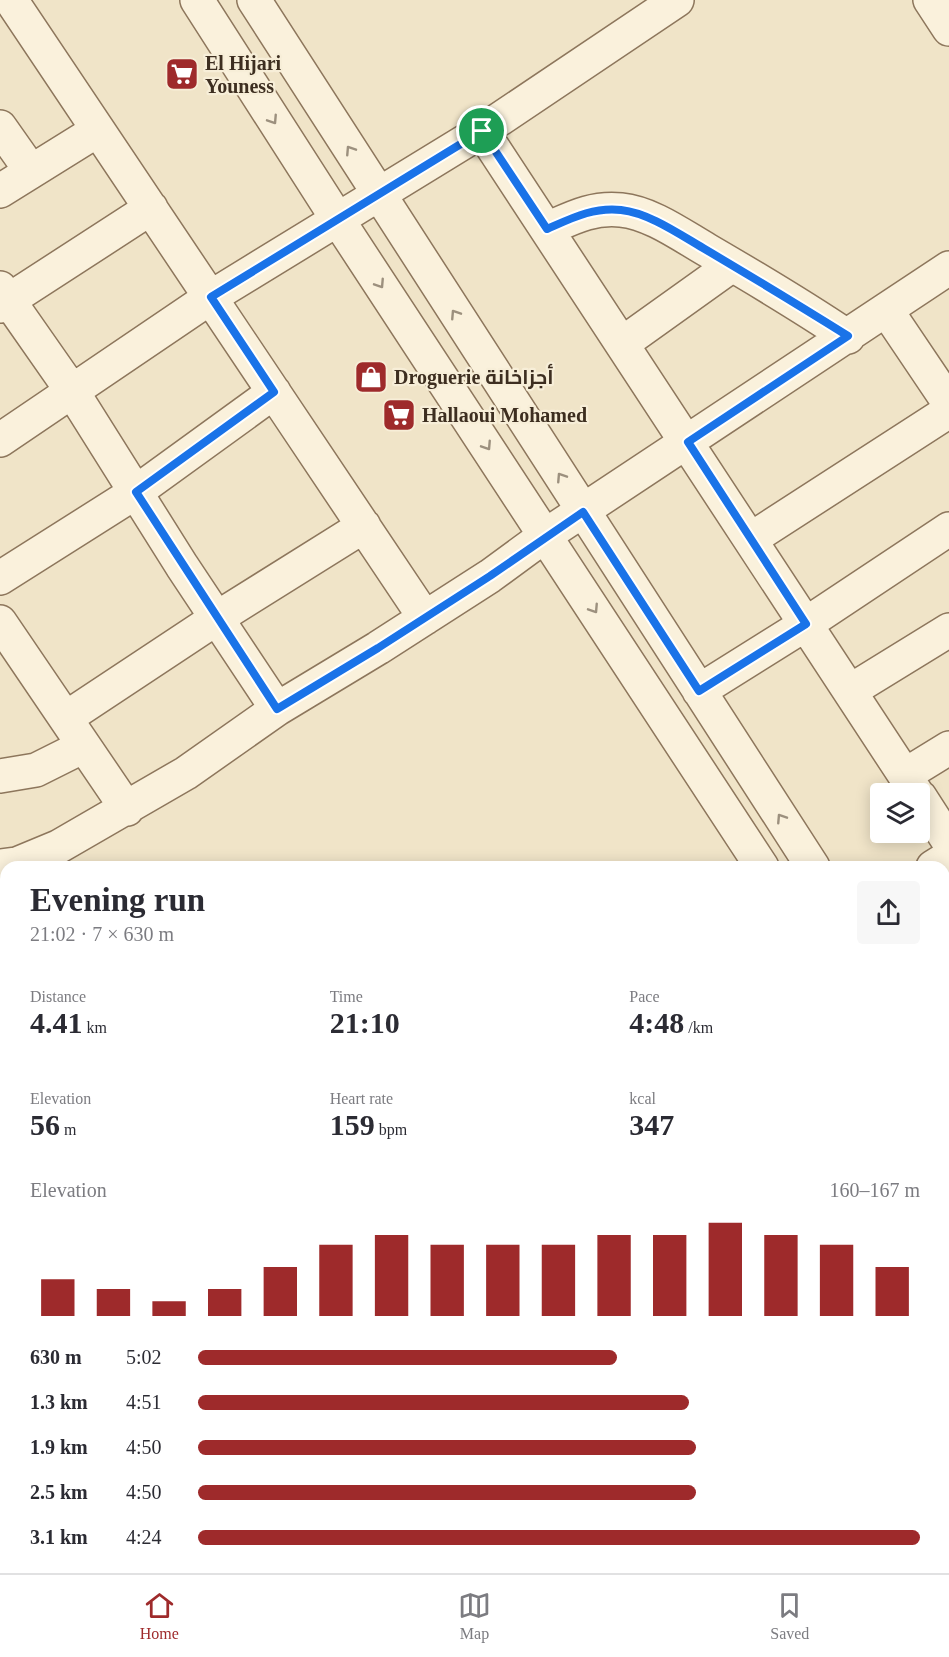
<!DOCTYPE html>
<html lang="en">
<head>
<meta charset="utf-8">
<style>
  :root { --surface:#fff; --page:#f7f7f7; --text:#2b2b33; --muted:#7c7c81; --line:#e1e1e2; --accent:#9e2a2b }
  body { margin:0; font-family:"Times New Roman",Cairo,serif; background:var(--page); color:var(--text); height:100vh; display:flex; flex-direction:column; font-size:22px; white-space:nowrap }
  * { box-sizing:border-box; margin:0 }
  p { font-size:20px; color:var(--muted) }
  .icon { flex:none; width:33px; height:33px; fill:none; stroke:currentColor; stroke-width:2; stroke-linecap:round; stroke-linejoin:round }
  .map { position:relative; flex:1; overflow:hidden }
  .drawer { position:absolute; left:0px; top:861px; width:950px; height:712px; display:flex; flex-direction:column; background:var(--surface); border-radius:18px 18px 0 0; box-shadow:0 3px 15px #0003 }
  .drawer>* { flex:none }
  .tools { position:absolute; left:870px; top:783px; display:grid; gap:12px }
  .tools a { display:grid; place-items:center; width:60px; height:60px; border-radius:6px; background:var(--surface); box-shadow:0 3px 15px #0003; font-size:30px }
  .pin { position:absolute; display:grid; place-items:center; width:51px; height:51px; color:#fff; margin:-26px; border:3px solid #fff; border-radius:50%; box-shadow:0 2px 6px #0007 }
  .round { display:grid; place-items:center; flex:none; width:63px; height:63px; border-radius:6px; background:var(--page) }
  .head { display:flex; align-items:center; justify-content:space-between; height:102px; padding:0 30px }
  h1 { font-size:33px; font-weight:800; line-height:45px }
  .metrics { display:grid; grid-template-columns:repeat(3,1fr); gap:9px; height:102px; padding:6px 30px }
  .metrics div { display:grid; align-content:center }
  .metrics b { font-size:30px; font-weight:800 }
  .metrics small { font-size:16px; font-weight:400 }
  .metrics p { font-size:16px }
  .chart { height:168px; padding:12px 30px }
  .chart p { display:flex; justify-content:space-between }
  .chart svg { width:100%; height:108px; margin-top:6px; stroke:var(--accent); stroke-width:6 }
  ul { padding:0 30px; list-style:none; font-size:20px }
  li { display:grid; grid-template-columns:96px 72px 1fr; align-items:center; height:45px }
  li i { height:15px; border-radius:8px; background:var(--accent) }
  .dock { display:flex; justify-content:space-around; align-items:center; height:84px; border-top:2px solid var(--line); background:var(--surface); font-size:16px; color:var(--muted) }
  .dock a { display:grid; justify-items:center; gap:3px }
  .dock .current { color:var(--accent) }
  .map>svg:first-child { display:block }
  .farmland { fill:#e6deb5 }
  .green { fill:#c9cf9b }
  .cemetery { fill:#bfc49a }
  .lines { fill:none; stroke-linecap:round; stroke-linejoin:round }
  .minor-casing { stroke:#8d765c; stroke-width:36 }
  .minor { stroke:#faf1dc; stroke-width:33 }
  .oneway { stroke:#9c907e }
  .route-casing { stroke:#fff; stroke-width:12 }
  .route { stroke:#1a73e8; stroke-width:8 }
  .labels { text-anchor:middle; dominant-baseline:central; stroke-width:4.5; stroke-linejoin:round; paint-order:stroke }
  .poi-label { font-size:20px; font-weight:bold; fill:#3d2e20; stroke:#f7eed8; text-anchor:start }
</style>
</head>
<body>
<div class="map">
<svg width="949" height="1573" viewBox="0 0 949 1573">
  <rect width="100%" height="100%" fill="#f0e4c8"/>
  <path class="farmland" d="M0 1207 6 1209V1568H101L90 1573H0Z"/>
  <path class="green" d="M435 1568H852L856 1573H422Z"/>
  <path class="cemetery" d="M949 1364V1435L944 1430V1369Z"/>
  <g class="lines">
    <defs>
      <path id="minor" d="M11 0 425 618
        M197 0 338 220 762 867
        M254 0 813 867
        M930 0 949 29
        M0 127 31 171
        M482 131 917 794
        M0 191 98 130
        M547 229C572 218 592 207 621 210 651 213 681 235 707 250 755 278 802 306 848 337
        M0 288 72 391 182 566 277 709
        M0 306 151 208
        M887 311 949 403
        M623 343 732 265
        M0 440 211 297 482 131 677 0
        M751 539 949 411
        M0 578 136 492 274 392
        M0 622 127 809
        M699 691 806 624 949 529
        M850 691 949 630
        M66 718 217 618 364 526
        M905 775 949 748
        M0 776 36 770 84 746
        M920 797 949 842
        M0 866 17 864 58 847 186 773 277 709 378 648 490 576 546 535 949 268
        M933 867 949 857
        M944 1075 949 1084
        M944 1132 949 1133"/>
    </defs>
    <use href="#minor" class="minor-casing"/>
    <use href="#minor" class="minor"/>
  </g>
  <defs><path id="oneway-chevron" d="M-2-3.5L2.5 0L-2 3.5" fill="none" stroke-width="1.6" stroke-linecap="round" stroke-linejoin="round" transform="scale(1.5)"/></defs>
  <g class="oneway">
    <use href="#oneway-chevron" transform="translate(273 120) rotate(57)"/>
    <use href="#oneway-chevron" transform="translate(350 150) rotate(-123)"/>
    <use href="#oneway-chevron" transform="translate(380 284) rotate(57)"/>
    <use href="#oneway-chevron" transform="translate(455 314) rotate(-123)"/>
    <use href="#oneway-chevron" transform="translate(487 446) rotate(57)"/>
    <use href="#oneway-chevron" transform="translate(561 477) rotate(-123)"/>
    <use href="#oneway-chevron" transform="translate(594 609) rotate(57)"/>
    <use href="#oneway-chevron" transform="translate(781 818) rotate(-123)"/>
  </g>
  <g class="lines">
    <defs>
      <path id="route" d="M482 131 547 229C572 218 593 207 621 210 649 213 679 234 703 248 752 277 800 306 848 336L688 442 806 624 699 691 583 512 490 576 378 648 277 709 136 492 274 392 211 297Z"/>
    </defs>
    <use href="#route" class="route-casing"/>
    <use href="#route" class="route"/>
  </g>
  <defs>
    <symbol id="supermarket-square" viewBox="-11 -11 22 22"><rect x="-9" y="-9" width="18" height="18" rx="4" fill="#9e2a2b" stroke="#f7eed8"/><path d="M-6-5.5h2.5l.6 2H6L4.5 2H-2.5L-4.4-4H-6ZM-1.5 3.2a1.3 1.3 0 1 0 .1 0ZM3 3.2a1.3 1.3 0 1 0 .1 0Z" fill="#fff"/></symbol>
    <symbol id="shop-square" viewBox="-11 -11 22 22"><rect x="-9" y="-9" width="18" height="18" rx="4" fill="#9e2a2b" stroke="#f7eed8"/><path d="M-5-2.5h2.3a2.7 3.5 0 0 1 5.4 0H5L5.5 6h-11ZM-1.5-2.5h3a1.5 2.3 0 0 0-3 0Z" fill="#fff"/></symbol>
  </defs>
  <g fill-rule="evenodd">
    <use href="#supermarket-square" x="163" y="55" width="38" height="38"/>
    <use href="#shop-square" x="352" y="358" width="38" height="38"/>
    <use href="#supermarket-square" x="380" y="396" width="38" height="38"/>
  </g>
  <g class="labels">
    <g class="poi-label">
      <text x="205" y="63">El Hijari<tspan x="205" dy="23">Youness</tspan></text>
      <text x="394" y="377">Droguerie أجزاخانة</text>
      <text x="422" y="415">Hallaoui Mohamed</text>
    </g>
  </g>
</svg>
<div class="tools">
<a><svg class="icon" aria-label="layers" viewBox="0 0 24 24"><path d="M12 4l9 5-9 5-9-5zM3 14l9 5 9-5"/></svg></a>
</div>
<div class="pin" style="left:482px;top:131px;background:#1e9e55"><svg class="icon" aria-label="arrive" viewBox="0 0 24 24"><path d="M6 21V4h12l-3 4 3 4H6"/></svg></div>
<section class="drawer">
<div class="head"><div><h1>Evening run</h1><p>21:02 · 7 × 630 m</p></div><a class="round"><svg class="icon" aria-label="share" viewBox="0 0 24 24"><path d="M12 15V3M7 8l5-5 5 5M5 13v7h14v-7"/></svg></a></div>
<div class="metrics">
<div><p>Distance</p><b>4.41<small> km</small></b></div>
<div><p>Time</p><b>21:10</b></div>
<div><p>Pace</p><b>4:48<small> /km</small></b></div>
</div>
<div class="metrics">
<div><p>Elevation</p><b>56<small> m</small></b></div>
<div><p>Heart rate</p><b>159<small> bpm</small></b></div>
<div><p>kcal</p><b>347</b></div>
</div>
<div class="chart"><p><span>Elevation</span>160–167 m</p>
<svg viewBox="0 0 160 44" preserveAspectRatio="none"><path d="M5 44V29M15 44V33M25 44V38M35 44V33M45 44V24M55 44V15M65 44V11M75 44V15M85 44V15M95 44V15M105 44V11M115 44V11M125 44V6M135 44V11M145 44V15M155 44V24"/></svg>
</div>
<ul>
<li><b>630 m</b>5:02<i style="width:58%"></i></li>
<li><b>1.3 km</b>4:51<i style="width:68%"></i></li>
<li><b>1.9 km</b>4:50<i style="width:69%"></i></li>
<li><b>2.5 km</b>4:50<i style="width:69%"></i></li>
<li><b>3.1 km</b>4:24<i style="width:100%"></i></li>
</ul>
</section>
</div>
<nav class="dock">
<a class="current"><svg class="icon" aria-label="home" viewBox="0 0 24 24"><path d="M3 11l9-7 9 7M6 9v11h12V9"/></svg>Home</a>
<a><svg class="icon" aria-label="map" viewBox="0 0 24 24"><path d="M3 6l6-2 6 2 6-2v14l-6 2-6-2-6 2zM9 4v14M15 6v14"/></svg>Map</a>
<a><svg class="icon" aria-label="saved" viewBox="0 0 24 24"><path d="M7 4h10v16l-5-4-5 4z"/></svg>Saved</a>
</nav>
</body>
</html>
